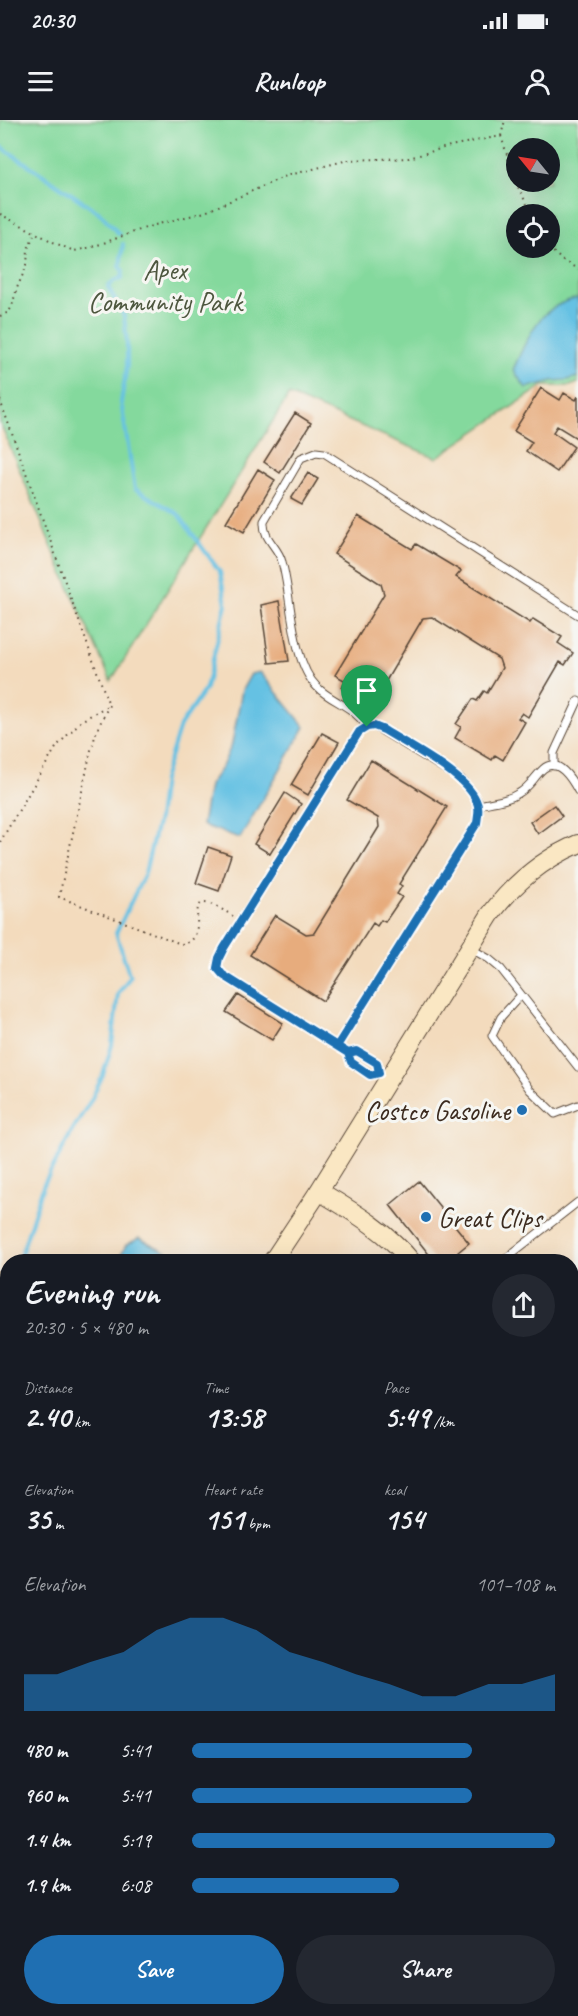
<!DOCTYPE html>
<html lang="en">
<head>
<meta charset="utf-8">
<style>
  :root { --surface:#171b24; --page:#242831; --text:#f1f3f6; --muted:#9ea1a6; --accent:#1f6fb2 }
  body { margin:0; font-family:Caveat,sans-serif; background:var(--page); color:var(--text); height:100vh; display:flex; flex-direction:column; font-size:22px; white-space:nowrap }
  * { box-sizing:border-box; margin:0 }
  p { font-size:20px; color:var(--muted) }
  .icon { flex:none; width:33px; height:33px; fill:none; stroke:currentColor; stroke-width:2; stroke-linecap:round; stroke-linejoin:round }
  .map { position:relative; flex:1; overflow:hidden }
  .sheet { position:absolute; left:0px; top:1134px; width:579px; height:762px; display:flex; flex-direction:column; background:var(--surface); border-radius:24px 24px 0 0; box-shadow:0 6px 24px #0002 }
  .sheet>* { flex:none }
  .needle { width:39px; rotate:300deg }
  .buttons { position:absolute; left:506px; top:18px; display:grid; gap:12px }
  .buttons a { display:grid; place-items:center; width:54px; height:54px; border-radius:50%; background:var(--surface); box-shadow:0 6px 24px #0002; font-size:30px }
  .pin { position:absolute; display:grid; place-items:center; width:51px; height:51px; color:#fff; margin:-62px -26px; border-radius:50% 50% 50% 0; rotate:-45deg; box-shadow:0 0 6px #0007 }
  .pin .icon { rotate:45deg }
  .round { display:grid; place-items:center; flex:none; width:63px; height:63px; border-radius:32px; background:var(--page) }
  .summary { display:flex; align-items:center; justify-content:space-between; height:102px; padding:0 24px }
  h1 { font-size:33px; font-weight:700; line-height:45px }
  .stats { display:grid; grid-template-columns:repeat(3,1fr); gap:9px; height:102px; padding:6px 24px }
  .stats div { display:grid; align-content:center }
  .stats b { font-size:30px; font-weight:700 }
  .stats small { font-size:16px; font-weight:400 }
  .stats p { font-size:16px }
  .chart { height:168px; padding:12px 24px }
  .chart p { display:flex; justify-content:space-between }
  .chart svg { width:100%; height:108px; margin-top:6px; fill:var(--accent); opacity:.7 }
  .primary-button { display:flex; gap:12px; margin-top:auto; padding:12px 24px }
  .primary-button a { flex:1; height:69px; border-radius:36px; background:var(--accent); color:#fff; font-size:24px; font-weight:700; line-height:69px; text-align:center }
  .primary-button a+a { background:var(--page); color:var(--text) }
  ul { padding:0 24px; list-style:none; font-size:20px }
  li { display:grid; grid-template-columns:96px 72px 1fr; align-items:center; height:45px }
  li i { height:15px; border-radius:8px; background:var(--accent) }
  .status { display:flex; justify-content:space-between; align-items:center; height:42px; padding:0 30px; background:var(--surface); direction:ltr }
  .status svg { height:16px; fill:currentColor }
  header { display:flex; justify-content:space-between; align-items:center; height:78px; padding:0 24px; background:var(--surface); font-size:27px; font-weight:700 }
  .map>svg:first-child { display:block }
  .green { fill:#84d99d; stroke:#60825e; stroke-width:1.5; fill-rule:evenodd }
  .water { fill:#65c1e3; stroke:#507680; stroke-width:1.5 }
  .lines { fill:none; stroke-linecap:round; stroke-linejoin:round }
  .stream { stroke:#65c1e3; stroke-width:4 }
  .building { fill:#e7ac7d }
  .lane-casing { stroke:#574536; stroke-width:9 }
  .street-casing { stroke:#574536; stroke-width:16 }
  .secondary-casing { stroke:#574536; stroke-width:20 }
  .highway-casing { stroke:#574536; stroke-width:26 }
  .path { stroke:#574536; stroke-width:2; stroke-dasharray:1.5 4.5; stroke-linecap:butt }
  .lane { stroke:#fff; stroke-width:7 }
  .street { stroke:#fff; stroke-width:14 }
  .secondary { stroke:#fae7c3; stroke-width:18 }
  .highway { stroke:#f2c36a; stroke-width:24 }
  .route-casing { stroke:#fff; stroke-width:12 }
  .route { stroke:#1f6fb2; stroke-width:8 }
  .poi-dot { fill:#1f6fb2; stroke:#f6f6f2; stroke-width:2 }
  .labels { text-anchor:middle; dominant-baseline:central; stroke-width:6; stroke-linejoin:round; paint-order:stroke }
  .park-label { font-size:28px; fill:#4d563e; stroke:#f6f6f2 }
  .poi-label { font-size:28px; fill:#3b2a1e; stroke:#f6f6f2; text-anchor:end }
</style>
</head>
<body>
<div class="status"><b>20:30</b><svg viewBox="0 0 49 12"><path d="M0 12V9h3v3zM5 12V6h3v6zM10 12V3h3v9zM15 12V0h3v12zM26 1h20v11H26zM47 4h2v5h-2z"/></svg></div>
<header><svg class="icon" aria-label="menu" viewBox="0 0 24 24"><path d="M4 6h16M4 12h16M4 18h16"/></svg>Runloop<svg class="icon" aria-label="person" viewBox="0 0 24 24"><circle cx="12" cy="8" r="4"/><path d="M4 21q1-7 8-7t8 7"/></svg></header>
<div class="map">
<svg width="578" height="1896" viewBox="0 0 578 1896">
  <rect width="100%" height="100%" fill="#f6f6f2"/>
  <filter id="ink" filterUnits="userSpaceOnUse"><feTurbulence type="fractalNoise" baseFrequency=".0167" numOctaves="2"/><feDisplacementMap in="SourceGraphic" scale="12" xChannelSelector="R" yChannelSelector="G"/><feConvolveMatrix kernelMatrix="1 2 1 2 8 2 1 2 1" color-interpolation-filters="sRGB"/></filter>
  <filter id="wash" filterUnits="userSpaceOnUse"><feTurbulence type="fractalNoise" baseFrequency=".008" numOctaves="4" result="noise"/><feDisplacementMap in="SourceGraphic" scale="24" xChannelSelector="R" yChannelSelector="G"/><feGaussianBlur stdDeviation="1.35" result="paint"/><feColorMatrix in="noise" values="0 0 0 0 0 0 0 0 0 0 0 0 0 0 0 0 0 1.4 0 .05"/><feComposite in="paint" operator="in"/></filter>
  <g filter="url(#wash)">
    <rect width="100%" height="100%" fill="#f3dbbd"/>
    <path class="green" d="M0 0H578V263L570 266H543L436 338 289 275 111 561 58 442 0 303ZM516 28H549V62H516ZM516 94H549V128H516Z"/>
    <path class="water" d="M578 178V257L567 260 552 261 526 268 513 250C528 217 538 186 578 178Z
      M260 552 305 607 240 718 202 705 209 665 222 647 232 624 242 570 251 554Z
      M139 1118 184 1141H118L126 1125Z"/>
    <g class="lines">
      <path class="stream" d="M0 26 101 94 119 114
        M20 1138 43 1066 72 1011 91 980 103 955 112 925 118 874 130 857 116 813 145 753 158 699 163 660 180 606 206 568 226 484 220 452 178 394 135 369 121 282 127 246V223L124 196 108 167 114 161 122 158 123 151 120 146 123 124
        M0 1269 8 1232"/>
    </g>
    <g id="blocks">
      <path class="building" d="M541 268 560 280 564 273 576 280 578 276V319L557 306 553 312 574 327 557 352 526 331 532 322 514 311Z
        M295 293 311 303 280 353 264 342Z
        M258 349 275 360 244 412 226 402Z
        M308 353 318 359 302 385 291 379Z
        M358 396 412 429 416 424 461 451 456 457 530 503 533 499 562 517 558 523 573 533 565 545 560 542 528 597 522 593 518 598 525 602 503 640 495 635 492 640 455 618 461 607 456 604 473 579 477 581 484 571 487 573 502 548 499 539 432 497 423 498 380 571 382 572 374 585 361 578 364 575 359 572 357 577 342 568 346 561 335 555 384 474 381 464 334 434Z
        M279 481 289 541 269 543 261 485Z
        M322 613 339 622 308 675 291 665Z
        M371 640 447 687 399 764 402 766 397 774 402 777 385 802 381 800 377 806 373 803 323 881 250 835 275 795 306 814 314 813 379 707 378 698 347 680Z
        M285 673 301 684 270 734 254 724Z
        M554 685 562 696 538 714 530 702Z
        M208 727 231 735 219 771 196 763Z
        M238 875 283 903 272 920 226 892Z
        M419 1061 469 1123 446 1142H435L390 1085Z
        M572 1241 578 1250 572 1255Z
        M578 1255V1274L572 1267Z
        M573 1631 578 1637V1654L572 1659V1633Z
        M578 1751V1770L572 1762V1756Z
        M578 1799V1823L572 1814V1804Z
        M294 1889V1896H258V1891Z
        M241 1891 242 1896H222V1895Z"/>
    </g>
  </g>
  <g filter="url(#ink)">
    <use href="#blocks" fill-opacity="0" stroke="#574536" stroke-width="1.5"/>
    <g class="lines">
      <defs>
        <path id="lane" d="M367 607C353 585 333 583 317 567 291 541 292 477 282 442 278 426 263 420 264 401L301 338 316 332 324 333 578 495
          M554 646V633L578 581
          M478 685C492 682 507 681 519 673 530 667 534 657 543 649 558 636 572 660 578 671
          M470 828 489 839 501 849 578 947
          M521 875 501 897 492 916 530 970 555 994 578 985
          M337 926 477 703 479 690 477 680 461 659 374 606 367 607 359 612 224 828 219 838 217 848 223 855 348 933
          M357 931 377 943 379 953 370 955 351 942 348 933Z
          M501 1142 578 1082"/>
        <path id="street" d="M572 1706 578 1701"/>
        <path id="secondary" d="M319 1071C352 1091 387 1111 412 1142
          M272 1142 319 1071 490 795C514 763 541 740 578 724
          M0 1160 8 1163
          M572 1371 578 1381"/>
        <path id="highway" d="M572 1428 578 1423
          M572 1460 578 1455
          M572 1483 578 1478
          M0 1868 8 1863
          M32 1896 42 1888"/>
      </defs>
      <use href="#lane" class="lane-casing"/>
      <use href="#street" class="street-casing"/>
      <use href="#secondary" class="secondary-casing"/>
      <use href="#highway" class="highway-casing"/>
      <path class="path" d="M501 16 517 65 532 94
        M0 94 55 123 74 131 92 127 151 106 205 92 286 56 348 40 409 38 450 26 501 16 505 0
        M549 128 563 141 578 149
        M0 196 9 192 12 186 17 168 27 145 28 129 35 112
        M0 280 109 585 97 610 91 630 59 777 181 824C218 821 170 756 233 796
        M0 722 57 626 81 601 109 585"/>
      <use href="#lane" class="lane"/>
      <use href="#street" class="street"/>
      <use href="#secondary" class="secondary"/>
      <use href="#highway" class="highway"/>
    </g>
  </g>
  <g class="lines" filter="url(#ink)">
    <defs>
      <path id="route" d="M367 607 359 612 224 828 219 838 217 848 223 855 348 933 351 942 370 955 379 953 377 943 357 931 348 933 337 926 477 703C478 695 480 688 476 680 465 654 409 626 384 610L374 606 367 607"/>
    </defs>
    <use href="#route" class="route-casing"/>
    <use href="#route" class="route"/>
  </g>
  <g class="poi-dot">
    <circle cx="522" cy="990" r="6"/>
    <circle cx="426" cy="1097" r="6"/>
  </g>
  <g class="labels">
    <g class="park-label">
      <text x="165" y="149">Apex<tspan x="165" dy="32">Community Park</tspan></text>
    </g>
    <g class="poi-label">
      <text x="510" y="990">Costco Gasoline</text>
      <text x="438" y="1097" text-anchor="start">Great Clips</text>
    </g>
  </g>
</svg>
<div class="buttons">
<a><svg class="needle" viewBox="-14 -14 28 28"><path d="M0-13l5 13h-10z" fill="#e53935"/><path d="M0 13l5-13h-10z" fill="#9ea1a6"/></svg></a>
<a><svg class="icon" aria-label="locate" viewBox="0 0 24 24"><circle cx="12" cy="12" r="6"/><path d="M12 2v4M12 18v4M2 12h4M18 12h4"/></svg></a>
</div>
<div class="pin" style="left:367px;top:607px;background:#1e9e55"><svg class="icon" aria-label="arrive" viewBox="0 0 24 24"><path d="M6 21V4h12l-3 4 3 4H6"/></svg></div>
<section class="sheet">
<div class="summary"><div><h1>Evening run</h1><p>20:30 · 5 × 480 m</p></div><a class="round"><svg class="icon" aria-label="share" viewBox="0 0 24 24"><path d="M12 15V3M7 8l5-5 5 5M5 13v7h14v-7"/></svg></a></div>
<div class="stats">
<div><p>Distance</p><b>2.40<small> km</small></b></div>
<div><p>Time</p><b>13:58</b></div>
<div><p>Pace</p><b>5:49<small> /km</small></b></div>
</div>
<div class="stats">
<div><p>Elevation</p><b>35<small> m</small></b></div>
<div><p>Heart rate</p><b>151<small> bpm</small></b></div>
<div><p>kcal</p><b>154</b></div>
</div>
<div class="chart"><p><span>Elevation</span>101–108 m</p>
<svg viewBox="0 0 160 44" preserveAspectRatio="none"><path d="M0 44V29L10 29L20 24L30 20L40 11L50 6L60 6L70 11L80 20L90 24L100 29L110 33L120 38L130 38L140 33L150 33L160 29V44z"/></svg>
</div>
<ul>
<li><b>480 m</b>5:41<i style="width:77%"></i></li>
<li><b>960 m</b>5:41<i style="width:77%"></i></li>
<li><b>1.4 km</b>5:19<i style="width:100%"></i></li>
<li><b>1.9 km</b>6:08<i style="width:57%"></i></li>
</ul>
<div class="primary-button"><a>Save</a><a>Share</a></div>
</section>
</div>
</body>
</html>
